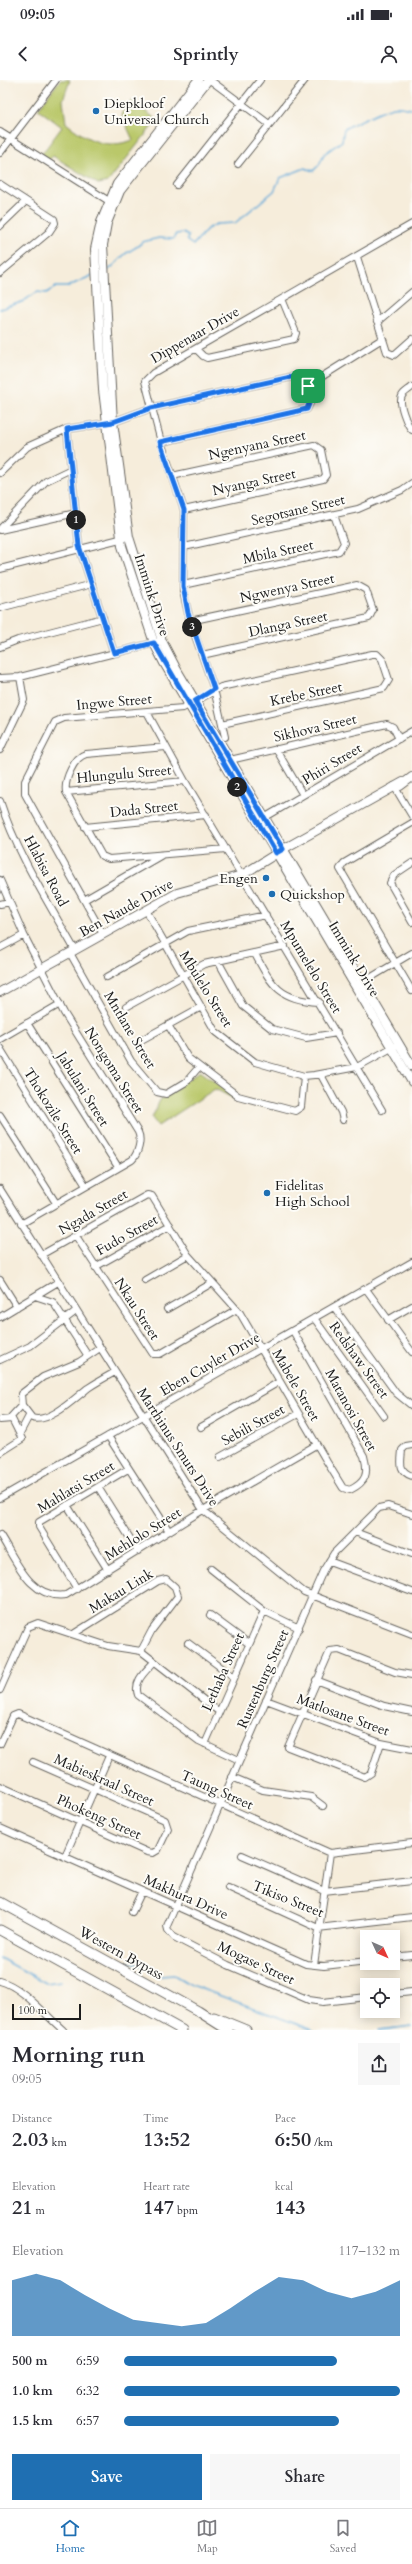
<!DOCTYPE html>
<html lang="en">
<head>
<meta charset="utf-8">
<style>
  :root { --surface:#fff; --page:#f7f7f7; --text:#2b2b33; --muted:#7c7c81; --line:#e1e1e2; --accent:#1f6fb2 }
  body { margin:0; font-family:Cardo,serif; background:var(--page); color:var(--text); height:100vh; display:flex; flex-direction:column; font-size:15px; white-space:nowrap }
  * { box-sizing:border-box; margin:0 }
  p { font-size:13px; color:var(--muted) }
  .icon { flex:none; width:22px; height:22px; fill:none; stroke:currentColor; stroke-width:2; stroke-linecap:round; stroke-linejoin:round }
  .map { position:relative; height:1950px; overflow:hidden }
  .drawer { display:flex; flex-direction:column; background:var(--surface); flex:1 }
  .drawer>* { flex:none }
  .needle { width:26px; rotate:134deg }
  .tools { position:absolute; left:360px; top:1850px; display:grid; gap:8px }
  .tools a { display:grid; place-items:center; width:40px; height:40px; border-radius:0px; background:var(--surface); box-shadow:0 2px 10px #0003; font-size:20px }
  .scale { position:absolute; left:12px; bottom:10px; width:69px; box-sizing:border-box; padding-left:4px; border:2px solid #1c1c1c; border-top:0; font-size:11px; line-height:14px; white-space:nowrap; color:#1c1c1c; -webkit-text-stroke:3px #fdfcf7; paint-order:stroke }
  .pin { position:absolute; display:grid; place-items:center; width:34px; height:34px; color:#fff; margin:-17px; border-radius:8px; box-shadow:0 2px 6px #0006 }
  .km { position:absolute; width:20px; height:20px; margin:-10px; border-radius:50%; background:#222; color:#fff; font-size:11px; line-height:20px; text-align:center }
  .round { display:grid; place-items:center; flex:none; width:42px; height:42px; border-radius:0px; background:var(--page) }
  .head { display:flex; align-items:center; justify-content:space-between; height:68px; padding:0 12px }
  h1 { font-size:22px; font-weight:700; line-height:30px }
  .stats { display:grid; grid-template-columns:repeat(3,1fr); gap:6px; height:68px; padding:4px 12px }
  .stats div { display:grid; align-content:center }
  .stats b { font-size:20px; font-weight:700 }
  .stats small { font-size:11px; font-weight:400 }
  .stats p { font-size:11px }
  .chart { height:112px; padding:8px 12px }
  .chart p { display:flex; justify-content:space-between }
  .chart svg { width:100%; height:72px; margin-top:4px; fill:var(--accent); opacity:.7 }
  .primary-button { display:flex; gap:8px; margin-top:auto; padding:8px 12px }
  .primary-button a { flex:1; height:46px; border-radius:0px; background:var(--accent); color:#fff; font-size:16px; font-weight:700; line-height:46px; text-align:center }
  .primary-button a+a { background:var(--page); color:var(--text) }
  ul { padding:0 12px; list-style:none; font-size:13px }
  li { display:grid; grid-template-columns:64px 48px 1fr; align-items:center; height:30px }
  li i { height:10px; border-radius:5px; background:var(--accent) }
  .status { display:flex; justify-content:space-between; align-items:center; height:28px; padding:0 20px; background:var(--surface); direction:ltr }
  .status svg { height:11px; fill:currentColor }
  header { display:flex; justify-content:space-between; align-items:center; height:52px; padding:0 12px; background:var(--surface); font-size:18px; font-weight:700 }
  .dock { display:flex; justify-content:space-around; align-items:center; height:56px; border-top:1px solid var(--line); background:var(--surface); font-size:11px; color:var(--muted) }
  .dock a { display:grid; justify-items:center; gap:2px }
  .dock .current { color:var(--accent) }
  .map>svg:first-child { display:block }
  .green { fill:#bac86b; stroke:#6b7244 }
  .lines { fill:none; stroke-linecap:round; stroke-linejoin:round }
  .stream { stroke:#62aad9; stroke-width:1.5 }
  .minor-casing { stroke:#68655f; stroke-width:8 }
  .major-casing { stroke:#68655f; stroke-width:10 }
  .highway-casing { stroke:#68655f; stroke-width:11 }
  .minor { stroke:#fff; stroke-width:6 }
  .major { stroke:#fff; stroke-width:8 }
  .highway { stroke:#fff; stroke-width:9 }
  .route-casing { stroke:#fff; stroke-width:8 }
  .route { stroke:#1a73e8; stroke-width:5 }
  .poi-dot { fill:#1f6fb2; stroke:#fdfcf7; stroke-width:1.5 }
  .labels { text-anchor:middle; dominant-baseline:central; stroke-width:4; stroke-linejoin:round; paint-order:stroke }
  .poi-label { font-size:14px; fill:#1c1c1c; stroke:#fdfcf7; text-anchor:start }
  .street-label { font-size:14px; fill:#1c1c1c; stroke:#fdfcf7 }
</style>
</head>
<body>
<div class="status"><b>09:05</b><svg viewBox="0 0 49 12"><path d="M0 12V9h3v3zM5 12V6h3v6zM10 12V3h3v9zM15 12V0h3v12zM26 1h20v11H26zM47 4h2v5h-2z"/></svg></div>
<header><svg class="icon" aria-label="back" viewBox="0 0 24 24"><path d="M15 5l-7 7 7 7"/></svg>Sprintly<svg class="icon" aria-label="person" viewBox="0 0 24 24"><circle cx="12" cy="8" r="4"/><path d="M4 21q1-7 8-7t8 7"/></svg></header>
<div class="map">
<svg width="412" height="1950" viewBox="0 0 412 1950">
  <rect width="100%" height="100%" fill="#fdfcf7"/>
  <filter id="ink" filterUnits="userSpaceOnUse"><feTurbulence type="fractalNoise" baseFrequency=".025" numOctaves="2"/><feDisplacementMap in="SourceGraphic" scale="8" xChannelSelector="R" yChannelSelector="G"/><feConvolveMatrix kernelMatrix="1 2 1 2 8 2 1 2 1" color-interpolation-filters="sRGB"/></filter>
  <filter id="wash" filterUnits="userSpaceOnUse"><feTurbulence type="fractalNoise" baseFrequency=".012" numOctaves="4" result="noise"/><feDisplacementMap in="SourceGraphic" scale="16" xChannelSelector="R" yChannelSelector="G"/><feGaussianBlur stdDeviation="0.9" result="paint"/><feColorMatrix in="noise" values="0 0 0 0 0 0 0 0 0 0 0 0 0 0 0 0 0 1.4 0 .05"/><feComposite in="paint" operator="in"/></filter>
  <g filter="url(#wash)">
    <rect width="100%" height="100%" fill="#f6eddb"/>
    <path class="green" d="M60 0H70L63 20 66 43C88 60 105 70 133 60L121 34 132 21 157 40 108 102 98 104 53 76 49 80 41 75 62 47 38 29Z
      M200 991 238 1018 237 1020 215 1009 158 1046 152 1038 160 1020Z"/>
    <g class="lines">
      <path class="stream" d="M108 190C114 186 117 182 122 177 128 170 137 169 142 162L159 158 173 159 176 154 183 153 188 156 187 161 193 165 207 149 217 144 235 143 274 111 280 98 305 88 313 91 319 85 324 74 342 61 344 49C353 44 384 29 393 27 400 26 406 28 412 29
        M0 229 22 222 37 212 46 213 56 207H67L93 195
        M0 1878 46 1903 61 1901
        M127 1882 149 1887 160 1896 174 1895 191 1905 313 1950
        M379 1950 412 1946"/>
    </g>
  </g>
  <g filter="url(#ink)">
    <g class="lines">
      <defs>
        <path id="minor" d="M210 0 269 44
          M0 52 112 123
          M0 73 56 0
          M238 84 305 0
          M0 104 54 139 55 143 49 152 0 193
          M177 105 260 0
          M0 146 26 121
          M357 177 387 272 394 275 412 259
          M377 242 412 212
          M196 269 203 276 207 278 294 259 296 253 282 219
          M307 306 382 259
          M412 307C409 310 404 312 402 316 398 323 407 345 412 350
          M67 349 79 466 114 573
          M0 393 27 367 67 349 113 342 151 328 300 295 305 297 311 321 307 329 161 362
          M172 396 314 365 321 370 326 395 323 399 184 430
          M0 449 46 401 71 389
          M0 450 76 433
          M184 467 358 429 402 410 412 403
          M0 489 124 458
          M183 505 339 471 344 463 334 435
          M0 528 92 504
          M190 541 357 505 366 510 373 530 369 538 202 575
          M0 567 18 560 103 538
          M0 598 20 597 158 562
          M147 632 185 701 382 1030
          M225 657 214 609 190 541 183 511 184 430 161 362 145 301 153 293 412 144
          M166 667 86 674C74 677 64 700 66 712L102 776 109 779 226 769
          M276 669 303 715
          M0 670 24 620 20 597
          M230 680 387 644 393 647 399 659
          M394 706 412 736
          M66 712 185 701
          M0 721C17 774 48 822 75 870
          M264 738 412 651
          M412 743 344 783 340 789 412 911
          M85 747 206 735
          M412 783 394 795 390 803 412 842
          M0 800 24 855 64 933 138 1052C142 1060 138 1074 132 1080L21 1144
          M84 820 162 775
          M0 824 10 822
          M146 830 215 951 255 982 304 996 314 995 357 987 395 966
          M103 854 25 714V701L55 642 64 638 183 628 221 607 372 574H377L382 579 389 600 384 608 222 644
          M0 868 24 855
          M70 873 131 981 157 1012 166 1014 186 1002 199 987
          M255 874C272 906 280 920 319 922
          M218 881 243 926 272 949 306 958 337 953
          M107 897 188 851 266 835
          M360 904 412 873
          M126 927 204 884 285 866
          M27 943 118 1087
          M168 945 188 978 238 1016 295 1031 301 1027 304 996
          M0 959 60 924
          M143 959 201 927
          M0 968 86 1106
          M321 995 341 1032 343 1040
          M0 1035 56 1123
          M0 1109 203 1430 304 1512 412 1554
          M76 1156 153 1274H160L237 1229
          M41 1175 147 1115 152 1116 188 1175 240 1233 327 1382 343 1408 350 1410C366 1402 369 1394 364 1376L293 1251
          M95 1187 170 1145
          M0 1200 17 1227
          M145 1200 188 1175
          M366 1209 412 1272
          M35 1216 53 1222 88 1276
          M334 1227 396 1313 412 1326
          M167 1229 212 1203
          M0 1237 58 1202
          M314 1238 384 1336
          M388 1240 412 1226
          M100 1268 79 1282 43 1297 21 1314 22 1325 32 1338C49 1344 75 1318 88 1308 97 1302 106 1297 115 1292
          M0 1280 30 1266 76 1231
          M10 1338 22 1325
          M0 1340 12 1339 22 1359 0 1373
          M201 1347 279 1302
          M20 1353 29 1336
          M108 1356 169 1451
          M412 1365 406 1366 402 1370C401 1383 398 1391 412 1396
          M220 1377 298 1334
          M98 1407 138 1471
          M0 1418 412 1182
          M67 1425 108 1490
          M355 1452 412 1474
          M0 1455C16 1480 30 1520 66 1515L203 1430 316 1365
          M329 1481 412 1512
          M211 1489 264 1531 299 1548
          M77 1509 39 1447V1442L128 1389
          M210 1535 248 1563
          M75 1553 158 1501 166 1499 175 1507 178 1516 152 1550 141 1571
          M188 1563 234 1597
          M154 1582C146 1591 133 1601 138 1615L199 1661 239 1680
          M316 1600 384 1626 412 1632
          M0 1610 28 1547 38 1543 108 1566 141 1571 218 1631
          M266 1620 381 1663 412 1669
          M381 1663 371 1693 365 1697 288 1667 330 1571 339 1570 395 1592 412 1595
          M0 1664 13 1636 18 1634 330 1773 412 1763
          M205 1664 264 1531
          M232 1697 263 1710 311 1717 323 1726
          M0 1706 147 1772 153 1773 158 1770 168 1749 165 1740 33 1682
          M0 1748 306 1884 324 1886 367 1881
          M242 1775 324 1811 412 1801
          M65 1776 109 1676
          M228 1807 318 1848 412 1837
          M132 1832 142 1811
          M393 1877 412 1875
          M314 1885 330 1773
          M0 1901C23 1907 45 1935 63 1950
          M393 1914 412 1912
          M367 1917 323 1922 309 1920 228 1885 174 1857 168 1850 167 1846 323 1491 334 1473 379 1428 388 1426 412 1434"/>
        <path id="major" d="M198 0 117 104 101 142 95 169 103 310 122 466 154 563 164 583 412 1002
          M208 0 120 111 107 143 103 165 113 342 129 457 162 561 177 590 412 986
          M400 706 412 697
          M0 912 177 813 242 795 287 767 403 702"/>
        <path id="highway" d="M0 1822 198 1931 228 1950
          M0 1850 182 1950
          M214 1937 246 1950"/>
      </defs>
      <use href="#minor" class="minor-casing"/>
      <use href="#major" class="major-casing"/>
      <use href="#highway" class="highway-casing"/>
      <use href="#minor" class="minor"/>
      <use href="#major" class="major"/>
      <use href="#highway" class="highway"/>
    </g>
  </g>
  <g class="lines" filter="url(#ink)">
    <defs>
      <path id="route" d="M300 295 306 299 310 321 307 329 160 362 184 430 183 506 188 533 214 609 195 621 283 769 276 773 154 563 114 573 79 466 67 349 113 342 151 328Z"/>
    </defs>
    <use href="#route" class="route-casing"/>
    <use href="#route" class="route"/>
  </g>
  <g class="poi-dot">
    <circle cx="96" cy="31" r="4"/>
    <circle cx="266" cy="798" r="4"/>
    <circle cx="272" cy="814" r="4"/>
    <circle cx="267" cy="1113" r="4"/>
  </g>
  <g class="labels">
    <g class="poi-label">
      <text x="104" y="23">Diepkloof<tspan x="104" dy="16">Universal Church</tspan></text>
      <text x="258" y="798" text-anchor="end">Engen</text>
      <text x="280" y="814">Quickshop</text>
      <text x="275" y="1105">Fidelitas<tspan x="275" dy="16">High School</tspan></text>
    </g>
    <g class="street-label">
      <text transform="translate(195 255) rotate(-30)">Dippenaar Drive</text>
      <text transform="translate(257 365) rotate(-12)">Ngenyana Street</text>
      <text transform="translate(254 402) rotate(-12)">Nyanga Street</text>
      <text transform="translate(298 430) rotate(-13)">Segotsane Street</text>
      <text transform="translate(278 472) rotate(-12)">Mbila Street</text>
      <text transform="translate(287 508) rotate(-12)">Ngwenya Street</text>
      <text transform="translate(152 515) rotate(72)">Immink Drive</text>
      <text transform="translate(288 544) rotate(-12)">Dlanga Street</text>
      <text transform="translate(306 614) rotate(-12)">Krebe Street</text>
      <text transform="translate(114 622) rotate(-5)">Ingwe Street</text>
      <text transform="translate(315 648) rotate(-13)">Sikhova Street</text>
      <text transform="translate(332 684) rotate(-31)">Phiri Street</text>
      <text transform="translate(124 694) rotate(-5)">Hlungulu Street</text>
      <text transform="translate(144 729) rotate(-6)">Dada Street</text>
      <text transform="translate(46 791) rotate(62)">Hlabisa Road</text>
      <text transform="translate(126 828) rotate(-29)">Ben Naude Drive</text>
      <text transform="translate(354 879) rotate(59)">Immink Drive</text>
      <text transform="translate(311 887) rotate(59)">Mpumelelo Street</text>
      <text transform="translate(206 909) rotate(58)">Mbulelo Street</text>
      <text transform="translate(130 950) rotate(59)">Mntlane Street</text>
      <text transform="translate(114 990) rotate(58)">Nongoma Street</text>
      <text transform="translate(83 1009) rotate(58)">Jabulani Street</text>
      <text transform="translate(53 1031) rotate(58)">Thokozile Street</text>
      <text transform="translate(93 1132) rotate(-30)">Ngada Street</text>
      <text transform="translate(127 1155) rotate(-29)">Fudo Street</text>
      <text transform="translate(137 1229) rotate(57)">Nkau Street</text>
      <text transform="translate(359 1280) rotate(54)">Redshaw Street</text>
      <text transform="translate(210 1284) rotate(-30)">Eben Cuyler Drive</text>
      <text transform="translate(296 1305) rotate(60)">Mabele Street</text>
      <text transform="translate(351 1330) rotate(61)">Matanosi Street</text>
      <text transform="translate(253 1345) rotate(-29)">Sebili Street</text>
      <text transform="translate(178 1367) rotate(57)">Marthinus Smuts Drive</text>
      <text transform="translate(76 1407) rotate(-31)">Mahlatsi Street</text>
      <text transform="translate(143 1454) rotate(-32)">Mehlolo Street</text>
      <text transform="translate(121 1511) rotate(-31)">Makau Link</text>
      <text transform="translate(223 1592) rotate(-66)">Lethaba Street</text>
      <text transform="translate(263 1599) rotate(-66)">Rustenburg Street</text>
      <text transform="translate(343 1635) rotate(20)">Matlosane Street</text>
      <text transform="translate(104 1700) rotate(24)">Mabieskraal Street</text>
      <text transform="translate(217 1710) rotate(24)">Taung Street</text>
      <text transform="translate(99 1737) rotate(24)">Phokeng Street</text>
      <text transform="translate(186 1817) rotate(24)">Makhura Drive</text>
      <text transform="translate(288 1819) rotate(22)">Tikiso Street</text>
      <text transform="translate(121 1873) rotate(29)">Western Bypass</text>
      <text transform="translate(256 1883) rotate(25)">Mogase Street</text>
    </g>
  </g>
</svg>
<div class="tools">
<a><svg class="needle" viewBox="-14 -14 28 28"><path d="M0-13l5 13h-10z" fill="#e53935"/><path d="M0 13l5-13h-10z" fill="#7c7c81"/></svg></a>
<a><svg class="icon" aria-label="locate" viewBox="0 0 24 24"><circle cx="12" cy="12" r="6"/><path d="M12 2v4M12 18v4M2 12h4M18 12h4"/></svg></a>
</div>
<div class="scale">100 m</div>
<div class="pin" style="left:308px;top:306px;background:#1e9e55"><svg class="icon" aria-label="arrive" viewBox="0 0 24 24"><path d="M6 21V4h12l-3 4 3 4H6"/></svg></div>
<b class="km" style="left:76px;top:440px">1</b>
<b class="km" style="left:237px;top:707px">2</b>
<b class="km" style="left:192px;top:547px">3</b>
</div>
<section class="drawer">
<div class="head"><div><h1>Morning run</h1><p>09:05</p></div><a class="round"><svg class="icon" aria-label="share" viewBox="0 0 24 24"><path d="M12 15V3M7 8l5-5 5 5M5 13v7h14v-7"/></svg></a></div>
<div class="stats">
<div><p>Distance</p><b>2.03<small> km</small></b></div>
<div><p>Time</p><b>13:52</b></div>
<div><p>Pace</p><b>6:50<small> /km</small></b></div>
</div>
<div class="stats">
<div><p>Elevation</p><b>21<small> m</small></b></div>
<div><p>Heart rate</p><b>147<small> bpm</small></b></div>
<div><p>kcal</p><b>143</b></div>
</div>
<div class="chart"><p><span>Elevation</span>117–132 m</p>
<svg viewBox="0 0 160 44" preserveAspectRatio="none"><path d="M0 44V10L10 6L20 10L30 19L40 27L50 34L60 36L70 38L80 36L90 27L100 17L110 8L120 10L130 17L140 21L150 17L160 10V44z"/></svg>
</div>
<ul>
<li><b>500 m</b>6:59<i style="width:77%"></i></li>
<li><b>1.0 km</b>6:32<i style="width:100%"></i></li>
<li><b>1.5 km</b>6:57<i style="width:78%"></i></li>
</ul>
<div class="primary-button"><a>Save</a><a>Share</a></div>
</section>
<nav class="dock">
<a class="current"><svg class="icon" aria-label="home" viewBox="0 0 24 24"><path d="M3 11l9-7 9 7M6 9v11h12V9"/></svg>Home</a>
<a><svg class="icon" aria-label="map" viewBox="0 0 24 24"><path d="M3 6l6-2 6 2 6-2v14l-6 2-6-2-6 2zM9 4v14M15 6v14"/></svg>Map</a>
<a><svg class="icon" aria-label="saved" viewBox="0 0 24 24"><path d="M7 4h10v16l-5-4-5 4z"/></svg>Saved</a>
</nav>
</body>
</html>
